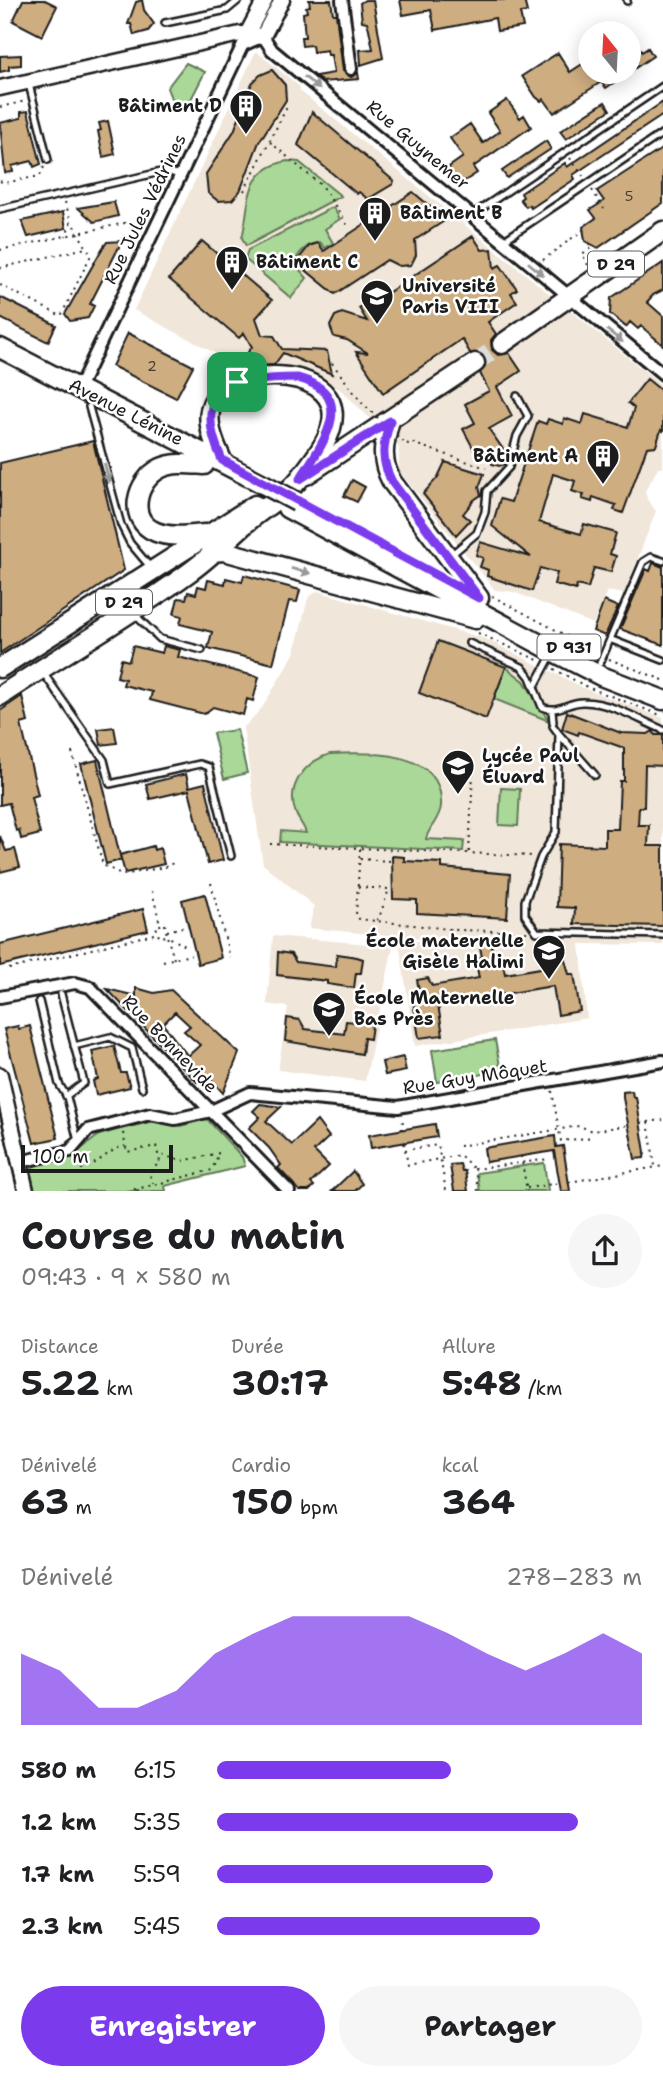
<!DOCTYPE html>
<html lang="fr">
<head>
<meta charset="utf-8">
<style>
  :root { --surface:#fff; --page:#f6f6f6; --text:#202124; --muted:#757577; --accent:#7c3aed }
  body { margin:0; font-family:"Shantell Sans",sans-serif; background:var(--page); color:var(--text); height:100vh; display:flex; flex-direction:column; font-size:26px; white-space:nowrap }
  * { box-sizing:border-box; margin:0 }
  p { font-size:23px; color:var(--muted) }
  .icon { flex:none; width:38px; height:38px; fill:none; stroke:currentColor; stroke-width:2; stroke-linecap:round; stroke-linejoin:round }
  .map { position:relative; height:1191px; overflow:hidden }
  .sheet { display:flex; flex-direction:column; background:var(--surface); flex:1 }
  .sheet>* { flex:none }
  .needle { width:46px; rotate:342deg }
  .buttons { position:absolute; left:578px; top:21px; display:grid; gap:14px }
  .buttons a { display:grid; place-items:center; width:63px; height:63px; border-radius:50%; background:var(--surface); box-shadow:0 4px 18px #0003; font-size:35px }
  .scale { position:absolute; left:21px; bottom:18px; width:152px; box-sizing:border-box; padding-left:7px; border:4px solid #1c1c1c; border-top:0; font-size:19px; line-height:24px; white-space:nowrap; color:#1c1c1c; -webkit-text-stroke:5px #fff; paint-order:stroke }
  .pin { position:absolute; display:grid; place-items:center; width:60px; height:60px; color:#fff; margin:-30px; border-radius:14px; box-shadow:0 4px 10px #0006 }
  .round { display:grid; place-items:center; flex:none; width:74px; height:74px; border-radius:37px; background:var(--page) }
  .summary { display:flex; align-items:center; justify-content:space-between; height:119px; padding:0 21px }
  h1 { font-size:38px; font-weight:700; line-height:52px }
  .stats { display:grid; grid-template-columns:repeat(3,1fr); gap:10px; height:119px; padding:7px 21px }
  .stats div { display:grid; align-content:center }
  .stats b { font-size:35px; font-weight:700 }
  .stats small { font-size:19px; font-weight:400 }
  .stats p { font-size:19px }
  .chart { height:196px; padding:14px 21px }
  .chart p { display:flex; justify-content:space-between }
  .chart svg { width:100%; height:126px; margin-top:7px; fill:var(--accent); opacity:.7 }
  .button { display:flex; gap:14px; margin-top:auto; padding:14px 21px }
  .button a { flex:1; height:80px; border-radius:42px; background:var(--accent); color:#fff; font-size:28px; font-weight:700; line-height:80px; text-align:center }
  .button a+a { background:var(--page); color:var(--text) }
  ul { padding:0 21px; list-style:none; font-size:23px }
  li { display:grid; grid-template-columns:112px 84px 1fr; align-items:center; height:52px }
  li i { height:18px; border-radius:9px; background:var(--accent) }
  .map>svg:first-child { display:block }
  .built { fill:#f0e6d9 }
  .green { fill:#aad898; stroke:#637a5a; stroke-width:2 }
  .building { fill:#cead81; stroke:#1c1c1c; stroke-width:2; fill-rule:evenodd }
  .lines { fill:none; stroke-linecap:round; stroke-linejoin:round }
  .primary-tunnel { stroke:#ddd; stroke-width:18; stroke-dasharray:18 9; stroke-linecap:butt }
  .service-casing { stroke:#1c1c1c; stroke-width:10 }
  .minor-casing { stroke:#1c1c1c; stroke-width:16 }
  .tertiary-casing { stroke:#1c1c1c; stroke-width:19 }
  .primary-casing { stroke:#1c1c1c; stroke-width:23 }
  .path { stroke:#1c1c1c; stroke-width:2; stroke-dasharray:2 5; stroke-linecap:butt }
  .service { stroke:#fff; stroke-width:5 }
  .minor { stroke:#fff; stroke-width:10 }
  .tertiary { stroke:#fff; stroke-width:14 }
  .primary { stroke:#fff; stroke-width:18 }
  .tram { stroke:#1c1c1c; stroke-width:2 }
  .primary-bridge-casing { stroke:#1c1c1c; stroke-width:23; stroke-linecap:butt }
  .path-bridge { stroke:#1c1c1c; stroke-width:2; stroke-dasharray:2 5; stroke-linecap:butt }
  .primary-bridge { stroke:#fff; stroke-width:18 }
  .oneway { fill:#999 }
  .route-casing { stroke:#fff; stroke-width:14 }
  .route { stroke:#7c3aed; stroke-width:9 }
  .labels { text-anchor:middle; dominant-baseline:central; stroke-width:5; stroke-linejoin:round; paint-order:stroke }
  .number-label { font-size:14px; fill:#484035 }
  .shield { fill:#fff; stroke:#606060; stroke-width:2 }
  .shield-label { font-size:16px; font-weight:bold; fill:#1c1c1c }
  .poi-label { font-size:18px; font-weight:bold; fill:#1c1c1c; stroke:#fff; text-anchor:start }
  .street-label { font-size:18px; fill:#1c1c1c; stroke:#fff }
</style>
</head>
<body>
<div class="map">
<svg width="663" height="1191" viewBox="0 0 663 1191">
  <rect width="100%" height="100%" fill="#fff"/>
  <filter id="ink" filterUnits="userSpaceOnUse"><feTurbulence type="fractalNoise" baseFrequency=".0143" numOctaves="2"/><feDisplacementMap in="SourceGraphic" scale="14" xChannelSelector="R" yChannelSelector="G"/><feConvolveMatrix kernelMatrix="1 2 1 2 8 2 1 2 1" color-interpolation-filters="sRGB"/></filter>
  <g filter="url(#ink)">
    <path class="built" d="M256 51 300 87V91L663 386V468H658L645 491 647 499 656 511 624 594 607 591 593 624 514 592 495 590 399 471V447L342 391 315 374 289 371 251 372 134 310Z
      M317 591 486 639 588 690 663 718V945L580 944 587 1018 415 1046 399 941H443L309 928 314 906 263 864 243 728 262 708 294 654 308 598Z
      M273 936 393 946 365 1081 278 1070 288 1007 267 1004Z"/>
    <path class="green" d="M186 63 205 72 187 107 171 98 167 88Z
      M287 161 299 162 341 196 246 246 242 238C251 204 242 171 287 161Z
      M333 207 340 219 325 229 333 243 325 248 320 242C307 244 300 251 294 263L307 278 291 298 245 259 248 250Z
      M506 667 524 681 549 721 494 699Z
      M237 730 247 773 224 779 213 733Z
      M330 754C368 752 444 749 441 806 440 819 428 828 426 839L464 841 463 851 280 842 281 831 306 833C304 826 299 821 296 814 285 786 305 762 330 754Z
      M501 788 520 789 518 826 499 825Z
      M495 1040 501 1071 437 1082 432 1050Z
      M207 1119 242 1157 245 1166 165 1186 166 1191H35L30 1170 34 1166 71 1157 99 1135 116 1130 154 1121 180 1126Z
      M544 1163 548 1191H480L477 1173Z"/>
    <path class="building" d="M23 0H45L57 6 42 36 13 21Z
      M142 0 144 10 154 24 148 31 134 35 131 24H128L136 2Z
      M309 0H331L333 14H336L343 71 351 77 358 73 359 79 322 82 316 76 334 73 331 55H328L327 50 313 52 312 45 302 46 301 37H305L303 13 307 12 306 7 310 6Z
      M365 0H373L383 58 361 65 360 50 373 49 369 29 367 22 362 21 360 3Z
      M400 0H524L527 12 520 13 523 27 497 31 495 18 435 30 431 10 403 15Z
      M628 32 642 52 648 48 653 56 606 88 601 82 554 113 544 99 541 101 536 97 522 76 558 53 570 72 590 59V72H628Z
      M21 55V65L9 66V70L0 72V56Z
      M272 70 285 85 286 100 259 142 240 191 232 200 218 201 208 193 206 174 234 131 252 83 260 75Z
      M507 100 520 118 524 115 531 127 473 167 477 173 460 184 451 175 449 167 463 157 450 138 470 124 483 143 500 131 488 113Z
      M605 102 610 110 566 139 560 131Z
      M663 102V115L573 175 575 179 531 208 529 205 526 207 520 199 523 197 521 193 565 163 567 167Z
      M28 111 41 164 34 167 32 161 12 166 13 172 5 173 0 123 21 118V112Z
      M312 112 394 181 393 184 368 199 359 192 357 194 298 145Z
      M108 121 115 154 103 157 98 131 101 130 99 123Z
      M546 141 551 149 507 178 502 171Z
      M663 148V203L598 248 585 241 583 227 596 218 590 210 604 201 597 191Z
      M413 192 446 220 415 240 416 255 411 265 399 266 387 260 335 294 296 262 309 246 318 243 324 251Z
      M114 202 118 216 94 222 78 208Z
      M63 212 66 228 28 237 22 221Z
      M473 236 482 250 492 249 494 268 500 265 517 289 511 293 517 302 488 322 496 334 491 340 492 350 498 355 509 353 521 371 497 387 512 416 489 429 507 455 504 464 499 466 492 464 488 454 479 459 463 429 475 423 465 404 489 391 480 373 486 363 481 353H470L462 339 383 393 356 352 368 353 347 340 334 337 330 326 335 316 342 313 367 321 359 308 366 303 368 306Z
      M122 241 90 304 94 306 88 318 70 321 65 314 102 249 107 242Z
      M202 241 272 300 256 318 262 335 274 336 282 349 327 351 332 374 283 353 274 365 258 366 248 360V352L252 347 244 333 239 338 169 279Z
      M663 263V290L653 295 647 302 663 316V345L641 326 638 329 630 322 626 327 610 314 611 298Z
      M0 297 56 325 48 342 0 318Z
      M128 333 193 366 176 398 112 366Z
      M647 379 663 392V431L661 430 656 446 647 447 623 513 614 510 616 505 593 497 592 502 582 499 584 495 572 491 575 481 553 474 539 522 581 534 584 524 616 533 610 554 616 556 611 572 594 568 588 588 577 585 576 590 554 584 557 573 540 568 532 591 487 576 488 570 480 567 483 558 476 555 480 542 531 557 492 526 500 499 511 502 538 421 546 424 548 419 563 424 564 418 582 424 585 414 628 427 634 408 628 403Z
      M93 441 124 570 0 653V463Z
      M445 462 484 474 479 487 481 495 474 500 463 514 470 520 456 535 423 494 438 477Z
      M352 480 365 487 357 502 344 496Z
      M653 563 663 567V645L620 629 646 569 650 571Z
      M244 575 300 590 297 602 289 601 273 664 208 648 212 632 180 624 182 616 174 614 178 598 186 599 188 592 196 594 198 586 206 588 208 580 225 584 226 578 242 582Z
      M604 601 618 607 605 636 593 631Z
      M438 641 506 667 486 719 419 693Z
      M133 646 162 653 164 646 180 650 178 657 259 677 253 701 247 699 243 715 213 707 204 714 150 700 152 692 123 685 125 679 117 677 121 659 129 661Z
      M22 696 28 722 21 724 38 795 31 797 40 834 21 839 19 830 16 831 9 803 0 805V711Z
      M567 712 621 733 648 734 653 731 655 735H663V766L645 765 644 807H639L638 825H649L648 846H663V926L574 924 575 908 557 907 559 844 605 846V829H618L620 781H624V748L579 732 578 735 562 729Z
      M114 727 117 743 101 745 98 729Z
      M97 760 121 860 106 864 81 764Z
      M186 774 189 787 205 783 223 860 208 864 189 790 150 799 146 784Z
      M0 836 6 851 15 849 20 867 0 872Z
      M153 846 154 850 160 848 164 864 125 873 120 855Z
      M392 856 404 857V861L442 863V868L510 874 507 918 417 913V900L393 899Z
      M205 894 221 958 198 964 182 900Z
      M143 909 148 930 0 966V944Z
      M479 942H491L493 955 501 953 505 974 552 966 551 960 564 956 569 974H574L580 1011 558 1015 553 986 438 1005 443 1035 419 1038 413 1001 420 995 417 980 428 978 432 986 479 978 475 958 482 957Z
      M278 952 291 954 296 962 336 967 337 954 357 957 363 959 361 973H356L354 988 327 984V981L277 975Z
      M136 988 154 993 171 990 239 1053 223 1093 206 1074 197 1082 107 989 136 996ZM175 1012 190 1026 184 1031 200 1045 188 1056 163 1024Z
      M287 1018 300 1020 305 1029 344 1034 346 1021 366 1023 372 1025 370 1039 364 1038 362 1054 285 1041Z
      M18 1026 19 1029 30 1026 58 1138 34 1143 4 1029Z
      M114 1046 121 1073H126L130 1087 96 1095 93 1081 98 1079 92 1051Z
      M403 1057 406 1071 385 1075 382 1062Z
      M632 1091 633 1097H636L645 1152 644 1158 635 1159 623 1098V1092Z
      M260 1104 281 1107 266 1121 292 1145 317 1121 329 1137 314 1151 329 1166 311 1183 314 1186 309 1191H300L278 1168 281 1165 269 1148 249 1128 260 1117 253 1111Z
      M435 1124 437 1137 371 1148 369 1135Z
      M555 1136 556 1147 563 1146 570 1191H561L554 1151 486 1162 484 1148Z
      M460 1164 462 1171H465L468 1191H454L450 1165Z
      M353 1171 362 1184 355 1191H332Z"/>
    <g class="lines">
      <path class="primary-tunnel" d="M475 363 502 344"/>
      <defs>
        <path id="service" d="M627 0V1
          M165 23 227 10 239 0
          M29 84 48 160
          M0 209 165 171 181 175
          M472 215 663 86
          M503 241 663 133
          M89 407 121 525 130 543 151 568
          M451 555 477 533 485 512 487 491 509 467 517 436 528 416 517 396
          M133 613 160 639 202 650
          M612 640 663 660
          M469 643 522 667 530 677 542 707C559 714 568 701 584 702 610 702 640 720 663 730
          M600 663 643 562 651 557 663 561
          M42 671 104 760 110 784 200 764 209 767 231 856
          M534 688 552 654
          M552 711 553 722
          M553 726 559 734
          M595 775 559 734 556 832 541 857 525 901V915L537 932 663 935
          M61 994 84 1083 66 1096
          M39 1001 59 1084 67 1097 78 1141
          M74 1046 110 1037 132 1048 142 1088"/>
        <path id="minor" d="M342 0 351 69
          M243 45 263 36 272 50 663 374
          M79 388 245 40
          M0 997 75 983 90 987 289 1191
          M19 1162 70 1151 88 1130 150 1114 175 1119 211 1111 250 1093 398 1107 663 1061"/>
        <path id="tertiary" d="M248 32 265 0
          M0 88 240 34 263 36 282 0
          M0 1075 26 1191"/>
        <path id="primary" d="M502 344 663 231
          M0 348 263 484
          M390 420C383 445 380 460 392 482L479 598
          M204 465C189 464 174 462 161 468 136 480 126 520 156 532 171 538 189 535 205 534
          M306 475 475 363
          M287 508 560 655 601 676 663 700
          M211 552 224 551 475 619
          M0 668 255 505
          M0 696C63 654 130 616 191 571 213 555 231 536 251 519 268 505 292 491 303 474 313 460 327 444 331 428 348 365 236 364 214 400 203 418 214 443 222 460"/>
      </defs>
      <use href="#service" class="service-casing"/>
      <use href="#minor" class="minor-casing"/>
      <use href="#tertiary" class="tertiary-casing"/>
      <use href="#primary" class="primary-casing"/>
      <path class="path" d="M0 107 26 101
        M270 142 323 187 348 226
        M570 158 583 176
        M0 181 4 183 40 176 44 167
        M592 190 604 209
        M244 191 288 105
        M65 202 71 221 66 236
        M0 250 125 223 141 231
        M543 260 583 230
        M588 265 582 254 594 246
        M0 268 86 248
        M0 285 61 316 91 255 71 221
        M492 596 595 651
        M478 633 540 661
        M609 659 663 680
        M554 669 587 687 663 716
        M72 752 103 865 123 875 170 866 172 863
        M270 844 532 856
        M360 849 356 915 359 919 458 930 527 932
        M469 852 473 774
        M360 859 390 861
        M211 883 230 958
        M358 887 389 889 379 918 374 922
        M152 891 160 924
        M165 924 167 936 159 937 156 926Z
        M167 931 183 927
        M174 959 167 936 187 947
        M163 961 191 955
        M9 969 158 933
        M552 1091 561 1141 594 1137
        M648 1122 655 1166
        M641 1123 663 1120
        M402 1130 403 1118
        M123 1133 127 1152 156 1146 160 1162 149 1173 153 1183
        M404 1143 408 1165 460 1155 474 1169
        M459 1146 579 1126 593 1131 628 1125
        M405 1150 438 1145 446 1191
        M521 1156 527 1191
        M81 1169C99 1165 107 1150 125 1146
        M569 1182 663 1166
        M527 1188 560 1183
        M127 1191 136 1189
        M138 1191 137 1189 212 1170 219 1153 182 1161 158 1154
        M478 1191 475 1169 549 1159"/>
      <use href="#service" class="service"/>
      <use href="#minor" class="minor"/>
      <use href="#tertiary" class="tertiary"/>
      <use href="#primary" class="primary"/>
      <path class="tram" d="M0 1115 18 1191"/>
      <defs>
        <path id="primary-bridge" d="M263 484 297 502"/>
      </defs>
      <use href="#primary-bridge" class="primary-bridge-casing"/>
      <path class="path-bridge" d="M332 363 362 403 407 445 409 442 486 468"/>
      <use href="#primary-bridge" class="primary-bridge"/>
    </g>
    <defs><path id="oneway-solid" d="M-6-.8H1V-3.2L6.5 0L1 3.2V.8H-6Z" transform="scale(1.75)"/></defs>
    <g class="oneway">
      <use href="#oneway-solid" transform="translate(312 83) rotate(39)"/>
      <use href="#oneway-solid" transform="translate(536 269) rotate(40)"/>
      <use href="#oneway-solid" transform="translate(615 336) rotate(38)"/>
      <use href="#oneway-solid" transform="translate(107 473) rotate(75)"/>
      <use href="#oneway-solid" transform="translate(301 571) rotate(15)"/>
    </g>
  </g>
  <g class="lines" filter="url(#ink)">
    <defs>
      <path id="route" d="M298 378C360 395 322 445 300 479L390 421C383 445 380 459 392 482L479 598 222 460C188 384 235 379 298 378Z"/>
    </defs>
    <use href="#route" class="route-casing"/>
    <use href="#route" class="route"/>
  </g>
  <defs>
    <symbol id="building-pin" viewBox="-11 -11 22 30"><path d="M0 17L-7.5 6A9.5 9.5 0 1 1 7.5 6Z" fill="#1c1c1c" stroke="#fff"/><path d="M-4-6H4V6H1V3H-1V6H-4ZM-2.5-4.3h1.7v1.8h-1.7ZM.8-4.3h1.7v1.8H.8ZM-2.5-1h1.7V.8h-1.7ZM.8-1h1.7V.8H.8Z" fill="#fff"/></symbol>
    <symbol id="university-pin" viewBox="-11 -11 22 30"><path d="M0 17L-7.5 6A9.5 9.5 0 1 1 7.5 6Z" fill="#1c1c1c" stroke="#fff"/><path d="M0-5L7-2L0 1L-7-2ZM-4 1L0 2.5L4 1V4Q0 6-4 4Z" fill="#fff"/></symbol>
    <symbol id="school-pin" viewBox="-11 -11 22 30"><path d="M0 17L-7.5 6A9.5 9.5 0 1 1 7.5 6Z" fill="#1c1c1c" stroke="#fff"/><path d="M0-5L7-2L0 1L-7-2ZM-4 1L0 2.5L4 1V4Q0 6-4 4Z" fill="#fff"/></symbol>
  </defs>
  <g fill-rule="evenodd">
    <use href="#building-pin" x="227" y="87" width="38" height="52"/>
    <use href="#building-pin" x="356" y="194" width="38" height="52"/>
    <use href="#building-pin" x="213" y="243" width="38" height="52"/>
    <use href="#university-pin" x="358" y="277" width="38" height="52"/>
    <use href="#building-pin" x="584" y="437" width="38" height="52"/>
    <use href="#school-pin" x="439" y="747" width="38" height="52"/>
    <use href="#school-pin" x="530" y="932" width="38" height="52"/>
    <use href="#school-pin" x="310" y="989" width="38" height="52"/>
  </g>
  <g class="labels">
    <g class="number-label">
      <text x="629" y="196">5</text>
      <text x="152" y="366">2</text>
    </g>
    <g class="shield">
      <rect x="588" y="251.5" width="56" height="25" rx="5"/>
      <rect x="96" y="589.5" width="56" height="25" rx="5"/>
      <rect x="537.5" y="634.5" width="63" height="25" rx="5"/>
    </g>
    <g class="shield-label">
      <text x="616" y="264">D 29</text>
      <text x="124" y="602">D 29</text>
      <text x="569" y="647">D 931</text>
    </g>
    <g class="poi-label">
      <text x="222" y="106" text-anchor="end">Bâtiment D</text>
      <text x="400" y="213">Bâtiment B</text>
      <text x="256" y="262">Bâtiment C</text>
      <text x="402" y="286">Université<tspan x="402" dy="21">Paris VIII</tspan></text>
      <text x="578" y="456" text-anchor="end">Bâtiment A</text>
      <text x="482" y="756">Lycée Paul<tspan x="482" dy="21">Éluard</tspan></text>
      <text x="524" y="941" text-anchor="end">École maternelle<tspan x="524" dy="21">Gisèle Halimi</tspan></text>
      <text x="354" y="998">École Maternelle<tspan x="354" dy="21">Bas Près</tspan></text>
    </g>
    <g class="street-label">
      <text transform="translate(418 145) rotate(40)">Rue Guynemer</text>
      <text transform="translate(145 209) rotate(-64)">Rue Jules Védrines</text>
      <text transform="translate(126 412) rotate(27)">Avenue Lénine</text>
      <text transform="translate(170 1044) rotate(46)">Rue Bonnevide</text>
      <text transform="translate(475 1077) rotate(-9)">Rue Guy Môquet</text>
    </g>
  </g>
</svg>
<div class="buttons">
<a><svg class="needle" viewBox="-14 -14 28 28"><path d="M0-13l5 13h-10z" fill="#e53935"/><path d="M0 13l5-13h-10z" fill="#757577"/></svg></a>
</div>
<div class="scale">100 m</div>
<div class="pin" style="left:237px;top:382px;background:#1e9e55"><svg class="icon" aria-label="arrive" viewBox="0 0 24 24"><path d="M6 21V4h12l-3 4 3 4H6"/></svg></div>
</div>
<section class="sheet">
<div class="summary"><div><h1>Course du matin</h1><p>09:43 · 9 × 580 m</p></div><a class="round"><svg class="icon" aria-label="share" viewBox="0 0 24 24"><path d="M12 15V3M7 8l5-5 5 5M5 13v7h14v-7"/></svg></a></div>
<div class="stats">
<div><p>Distance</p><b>5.22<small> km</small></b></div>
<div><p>Durée</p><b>30:17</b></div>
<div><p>Allure</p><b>5:48<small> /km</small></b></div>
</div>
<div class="stats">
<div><p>Dénivelé</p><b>63<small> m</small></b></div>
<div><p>Cardio</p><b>150<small> bpm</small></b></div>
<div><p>kcal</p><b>364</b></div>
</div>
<div class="chart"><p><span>Dénivelé</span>278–283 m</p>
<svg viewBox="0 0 160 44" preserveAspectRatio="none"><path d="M0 44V19L10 25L20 38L30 38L40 32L50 19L60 12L70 6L80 6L90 6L100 6L110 12L120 19L130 25L140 19L150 12L160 19V44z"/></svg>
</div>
<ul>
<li><b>580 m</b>6:15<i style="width:55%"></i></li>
<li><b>1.2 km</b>5:35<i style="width:85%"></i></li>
<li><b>1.7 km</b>5:59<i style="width:65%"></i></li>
<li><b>2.3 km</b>5:45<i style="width:76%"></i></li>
</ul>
<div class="button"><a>Enregistrer</a><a>Partager</a></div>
</section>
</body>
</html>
